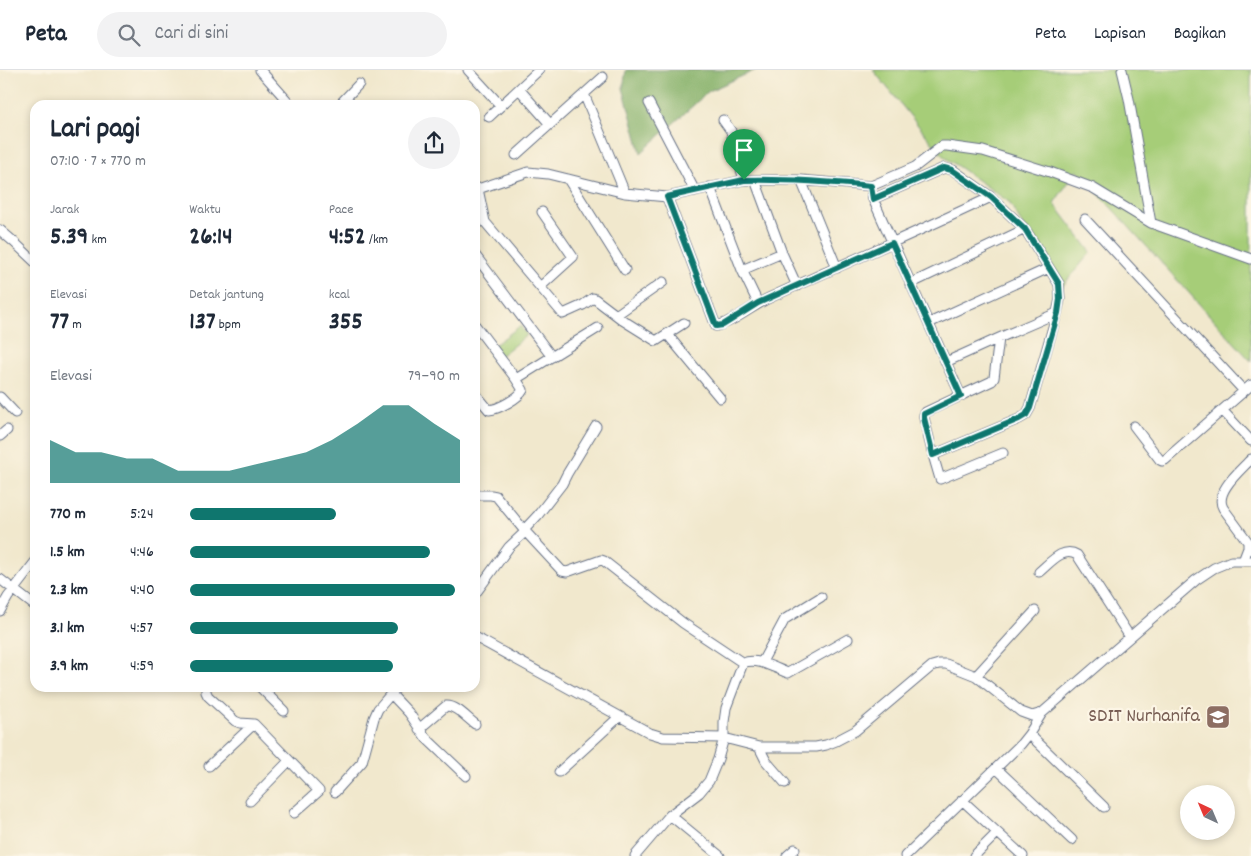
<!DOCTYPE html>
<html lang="id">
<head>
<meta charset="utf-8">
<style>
  :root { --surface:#fff; --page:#f2f2f3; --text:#1f2937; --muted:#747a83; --line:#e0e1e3; --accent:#0f766e }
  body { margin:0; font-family:Dekko,sans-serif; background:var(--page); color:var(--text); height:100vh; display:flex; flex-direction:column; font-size:19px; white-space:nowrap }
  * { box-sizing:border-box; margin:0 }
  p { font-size:16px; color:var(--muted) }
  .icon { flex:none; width:28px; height:28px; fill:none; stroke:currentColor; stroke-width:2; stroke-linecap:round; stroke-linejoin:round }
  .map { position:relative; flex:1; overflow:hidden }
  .drawer { position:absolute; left:30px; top:30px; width:450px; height:592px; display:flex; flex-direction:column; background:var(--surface); border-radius:15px; box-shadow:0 2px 8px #0003 }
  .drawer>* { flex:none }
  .needle { width:32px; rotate:316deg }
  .controls { position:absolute; left:1180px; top:715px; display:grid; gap:10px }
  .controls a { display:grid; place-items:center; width:55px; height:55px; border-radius:50%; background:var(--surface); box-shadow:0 2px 8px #0003; font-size:25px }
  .pin { position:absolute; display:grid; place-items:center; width:42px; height:42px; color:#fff; margin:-51px -21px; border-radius:50% 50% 50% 0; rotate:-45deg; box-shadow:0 0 5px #0007 }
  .pin .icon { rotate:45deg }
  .round { display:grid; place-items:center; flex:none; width:52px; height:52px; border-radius:26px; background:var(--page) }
  .head { display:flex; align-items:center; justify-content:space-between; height:85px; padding:0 20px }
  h1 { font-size:28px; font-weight:700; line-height:38px }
  .stats { display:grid; grid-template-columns:repeat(3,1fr); gap:8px; height:85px; padding:5px 20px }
  .stats div { display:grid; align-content:center }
  .stats b { font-size:25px; font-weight:700 }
  .stats small { font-size:14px; font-weight:400 }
  .stats p { font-size:14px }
  .chart { height:140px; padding:10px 20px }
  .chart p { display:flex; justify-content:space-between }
  .chart svg { width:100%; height:90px; margin-top:5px; fill:var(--accent); opacity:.7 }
  ul { padding:0 20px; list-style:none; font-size:16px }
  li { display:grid; grid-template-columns:80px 60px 1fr; align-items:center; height:38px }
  li i { height:12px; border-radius:6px; background:var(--accent) }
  header { display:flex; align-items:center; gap:30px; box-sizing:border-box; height:70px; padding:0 25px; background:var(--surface); border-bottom:1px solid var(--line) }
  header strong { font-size:24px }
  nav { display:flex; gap:28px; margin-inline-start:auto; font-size:18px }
  .search { width:350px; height:45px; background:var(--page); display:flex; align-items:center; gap:12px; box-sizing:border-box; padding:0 18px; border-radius:28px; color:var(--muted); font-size:19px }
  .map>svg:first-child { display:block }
  .green { fill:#a6cd78; stroke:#607e6b }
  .forest { fill:#84b068; stroke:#507063 }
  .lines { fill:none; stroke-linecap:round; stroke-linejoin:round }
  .minor-casing { stroke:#667085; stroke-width:11 }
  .minor { stroke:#fff; stroke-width:9 }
  .route-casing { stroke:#fff; stroke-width:10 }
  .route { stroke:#0f766e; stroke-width:6 }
  .labels { text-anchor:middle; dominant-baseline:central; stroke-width:4.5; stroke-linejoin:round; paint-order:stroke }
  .education-label { font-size:20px; fill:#785e54; stroke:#fcf5e5; text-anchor:end }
</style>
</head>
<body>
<header>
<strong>Peta</strong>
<div class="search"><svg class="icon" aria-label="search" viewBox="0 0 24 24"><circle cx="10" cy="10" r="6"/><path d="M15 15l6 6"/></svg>Cari di sini</div>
<nav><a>Peta</a><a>Lapisan</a><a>Bagikan</a></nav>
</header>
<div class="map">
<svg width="1251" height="786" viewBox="0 0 1251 786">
  <rect width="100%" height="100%" fill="#fcf5e5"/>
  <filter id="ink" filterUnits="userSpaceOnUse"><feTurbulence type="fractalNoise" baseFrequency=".02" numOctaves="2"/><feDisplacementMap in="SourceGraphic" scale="10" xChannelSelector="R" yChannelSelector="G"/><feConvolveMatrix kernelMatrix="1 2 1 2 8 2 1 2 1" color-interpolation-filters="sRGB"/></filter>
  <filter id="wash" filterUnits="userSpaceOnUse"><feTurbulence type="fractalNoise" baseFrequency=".0096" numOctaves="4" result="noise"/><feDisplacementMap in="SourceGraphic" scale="20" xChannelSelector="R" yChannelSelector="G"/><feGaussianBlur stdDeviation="1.12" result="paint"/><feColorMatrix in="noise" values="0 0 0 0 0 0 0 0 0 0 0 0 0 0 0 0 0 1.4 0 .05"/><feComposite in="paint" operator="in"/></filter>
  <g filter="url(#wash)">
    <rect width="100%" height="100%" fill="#f1e8cd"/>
    <path class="green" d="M873 0H1251V291L1077 100 1054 133 1091 182 1060 219 1009 132 943 86Z
      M520 256 527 265 500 286 493 276Z"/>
    <path class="forest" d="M626 0H756L709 21 641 83 623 18Z"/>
  </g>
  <g filter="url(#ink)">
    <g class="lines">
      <defs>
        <path id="minor" d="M260 0 291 35
          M468 0 501 36
          M1122 0 1129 29 1151 153
          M519 19 550 54
          M584 24 625 123
          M649 33 695 121
          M339 35 359 14
          M489 47 539 0
          M723 50 731 61 733 71 744 110
          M516 85 603 7
          M568 109 625 200
          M755 110 782 183 797 216
          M801 110 837 198
          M710 117 742 200 758 233
          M478 119 485 152 563 244 583 235 593 228 595 229 624 251 656 271 684 253
          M475 120 528 102 548 104 625 123 667 127 744 110H801L871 116 915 97 942 76H947L983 81 1050 102 1093 118 1151 153 1251 189
          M872 124 873 129 961 326
          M667 127 716 256C730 254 754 235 769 228 843 194 918 162 991 127
          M873 129 944 98 953 100 991 127 1025 159 1059 214 1060 229 1057 243 1030 338 1026 345 1019 349 933 385 924 348V345L926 342 992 311 994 308 999 268
          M1085 149 1244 321
          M0 160 14 172 35 192
          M475 185 552 287
          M742 200 782 183
          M910 214 1025 159
          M540 217 573 187 542 142
          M616 245 663 212
          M929 253 1049 198
          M475 255 516 309 523 320C519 328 499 339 489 340L475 323
          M667 264 720 328
          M946 292 999 268 1057 243
          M516 309 598 258
          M0 327 15 343
          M1222 340 1251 371
          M1134 356 1160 390 1162 391 1165 390 1251 315
          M0 366 7 360
          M933 385 940 409 1003 383
          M475 425H491L496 426 524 460 562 501 567 502 601 490 604 491 683 553 743 593
          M524 460 538 445 562 414 567 404 596 356
          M1243 491 1248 478V472L1223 438C1214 422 1240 401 1251 389
          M1039 502C1050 493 1063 476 1077 485L1130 567
          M0 509 35 536
          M475 524 509 477 526 461
          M0 541 8 527 35 492
          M475 567 650 663 663 667 724 668 759 677H816L826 675 836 671 855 661 932 596 939 594H946L976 606 1021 642 1032 646 1042 643 1196 510 1214 498 1231 491H1251
          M762 592 785 549 821 527
          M743 593C758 587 774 598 788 603L848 569
          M976 606 1035 541
          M206 618V622L208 626 235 651 240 653 254 654 319 721 294 743
          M261 618 284 641
          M391 624 409 643 426 668 466 706
          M419 659 446 636C456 635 467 648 475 654
          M1029 664 1104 737
          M759 677 766 691 785 713
          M209 696 254 654
          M996 698 1072 770
          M559 702 619 647
          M335 722 362 692 374 648 378 639 396 618
          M962 730 1023 786
          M250 731 289 691
          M670 745 720 786
          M635 786 670 745 699 723 709 711 718 689 724 668V652L726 638 743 593
          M787 786 795 779
          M905 786 1021 674 1029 664 1042 643
          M974 786 997 763"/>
      </defs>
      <use href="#minor" class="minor-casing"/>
      <use href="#minor" class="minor"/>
    </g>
  </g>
  <g class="lines" filter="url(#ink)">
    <defs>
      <path id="route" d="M944 98 952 100 991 127 1025 159 1059 214 1060 229 1058 243 1030 338 1026 345 1019 349 933 385 924 348V344L961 326 892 173 758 233 723 255 716 256 667 127 744 110C787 109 829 112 871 116L873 129Z"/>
    </defs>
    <use href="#route" class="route-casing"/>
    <use href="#route" class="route"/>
  </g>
  <defs>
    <symbol id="school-square" viewBox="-11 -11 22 22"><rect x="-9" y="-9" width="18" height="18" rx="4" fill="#8d6e63" stroke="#fcf5e5"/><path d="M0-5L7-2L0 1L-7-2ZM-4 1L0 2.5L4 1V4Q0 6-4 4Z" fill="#fff"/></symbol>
  </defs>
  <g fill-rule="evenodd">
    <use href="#school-square" x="1204" y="633" width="28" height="28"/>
  </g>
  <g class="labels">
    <g class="education-label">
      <text x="1200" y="647">SDIT Nurhanifa</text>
    </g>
  </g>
</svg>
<div class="controls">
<a><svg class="needle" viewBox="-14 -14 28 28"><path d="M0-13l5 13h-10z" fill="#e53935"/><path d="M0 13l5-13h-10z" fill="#747a83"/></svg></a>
</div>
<div class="pin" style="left:744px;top:110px;background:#1e9e55"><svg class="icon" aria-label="arrive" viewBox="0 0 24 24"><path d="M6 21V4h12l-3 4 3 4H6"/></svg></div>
<section class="drawer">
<div class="head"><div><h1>Lari pagi</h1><p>07:10 · 7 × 770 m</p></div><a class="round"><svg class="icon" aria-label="share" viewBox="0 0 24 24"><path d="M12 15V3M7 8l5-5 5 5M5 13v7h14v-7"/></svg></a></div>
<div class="stats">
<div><p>Jarak</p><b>5.39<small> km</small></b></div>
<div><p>Waktu</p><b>26:14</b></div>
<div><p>Pace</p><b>4:52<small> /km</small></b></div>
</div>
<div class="stats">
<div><p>Elevasi</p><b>77<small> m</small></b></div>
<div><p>Detak jantung</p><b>137<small> bpm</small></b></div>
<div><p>kcal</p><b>355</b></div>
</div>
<div class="chart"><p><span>Elevasi</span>79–90 m</p>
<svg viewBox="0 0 160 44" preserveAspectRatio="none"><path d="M0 44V23L10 29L20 29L30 32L40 32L50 38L60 38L70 38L80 35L90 32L100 29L110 23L120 15L130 6L140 6L150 15L160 23V44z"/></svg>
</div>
<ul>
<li><b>770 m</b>5:24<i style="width:54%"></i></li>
<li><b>1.5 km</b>4:46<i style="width:89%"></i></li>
<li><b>2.3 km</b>4:40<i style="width:98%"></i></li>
<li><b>3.1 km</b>4:57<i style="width:77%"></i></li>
<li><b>3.9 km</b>4:59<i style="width:75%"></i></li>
</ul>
</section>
</div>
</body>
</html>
